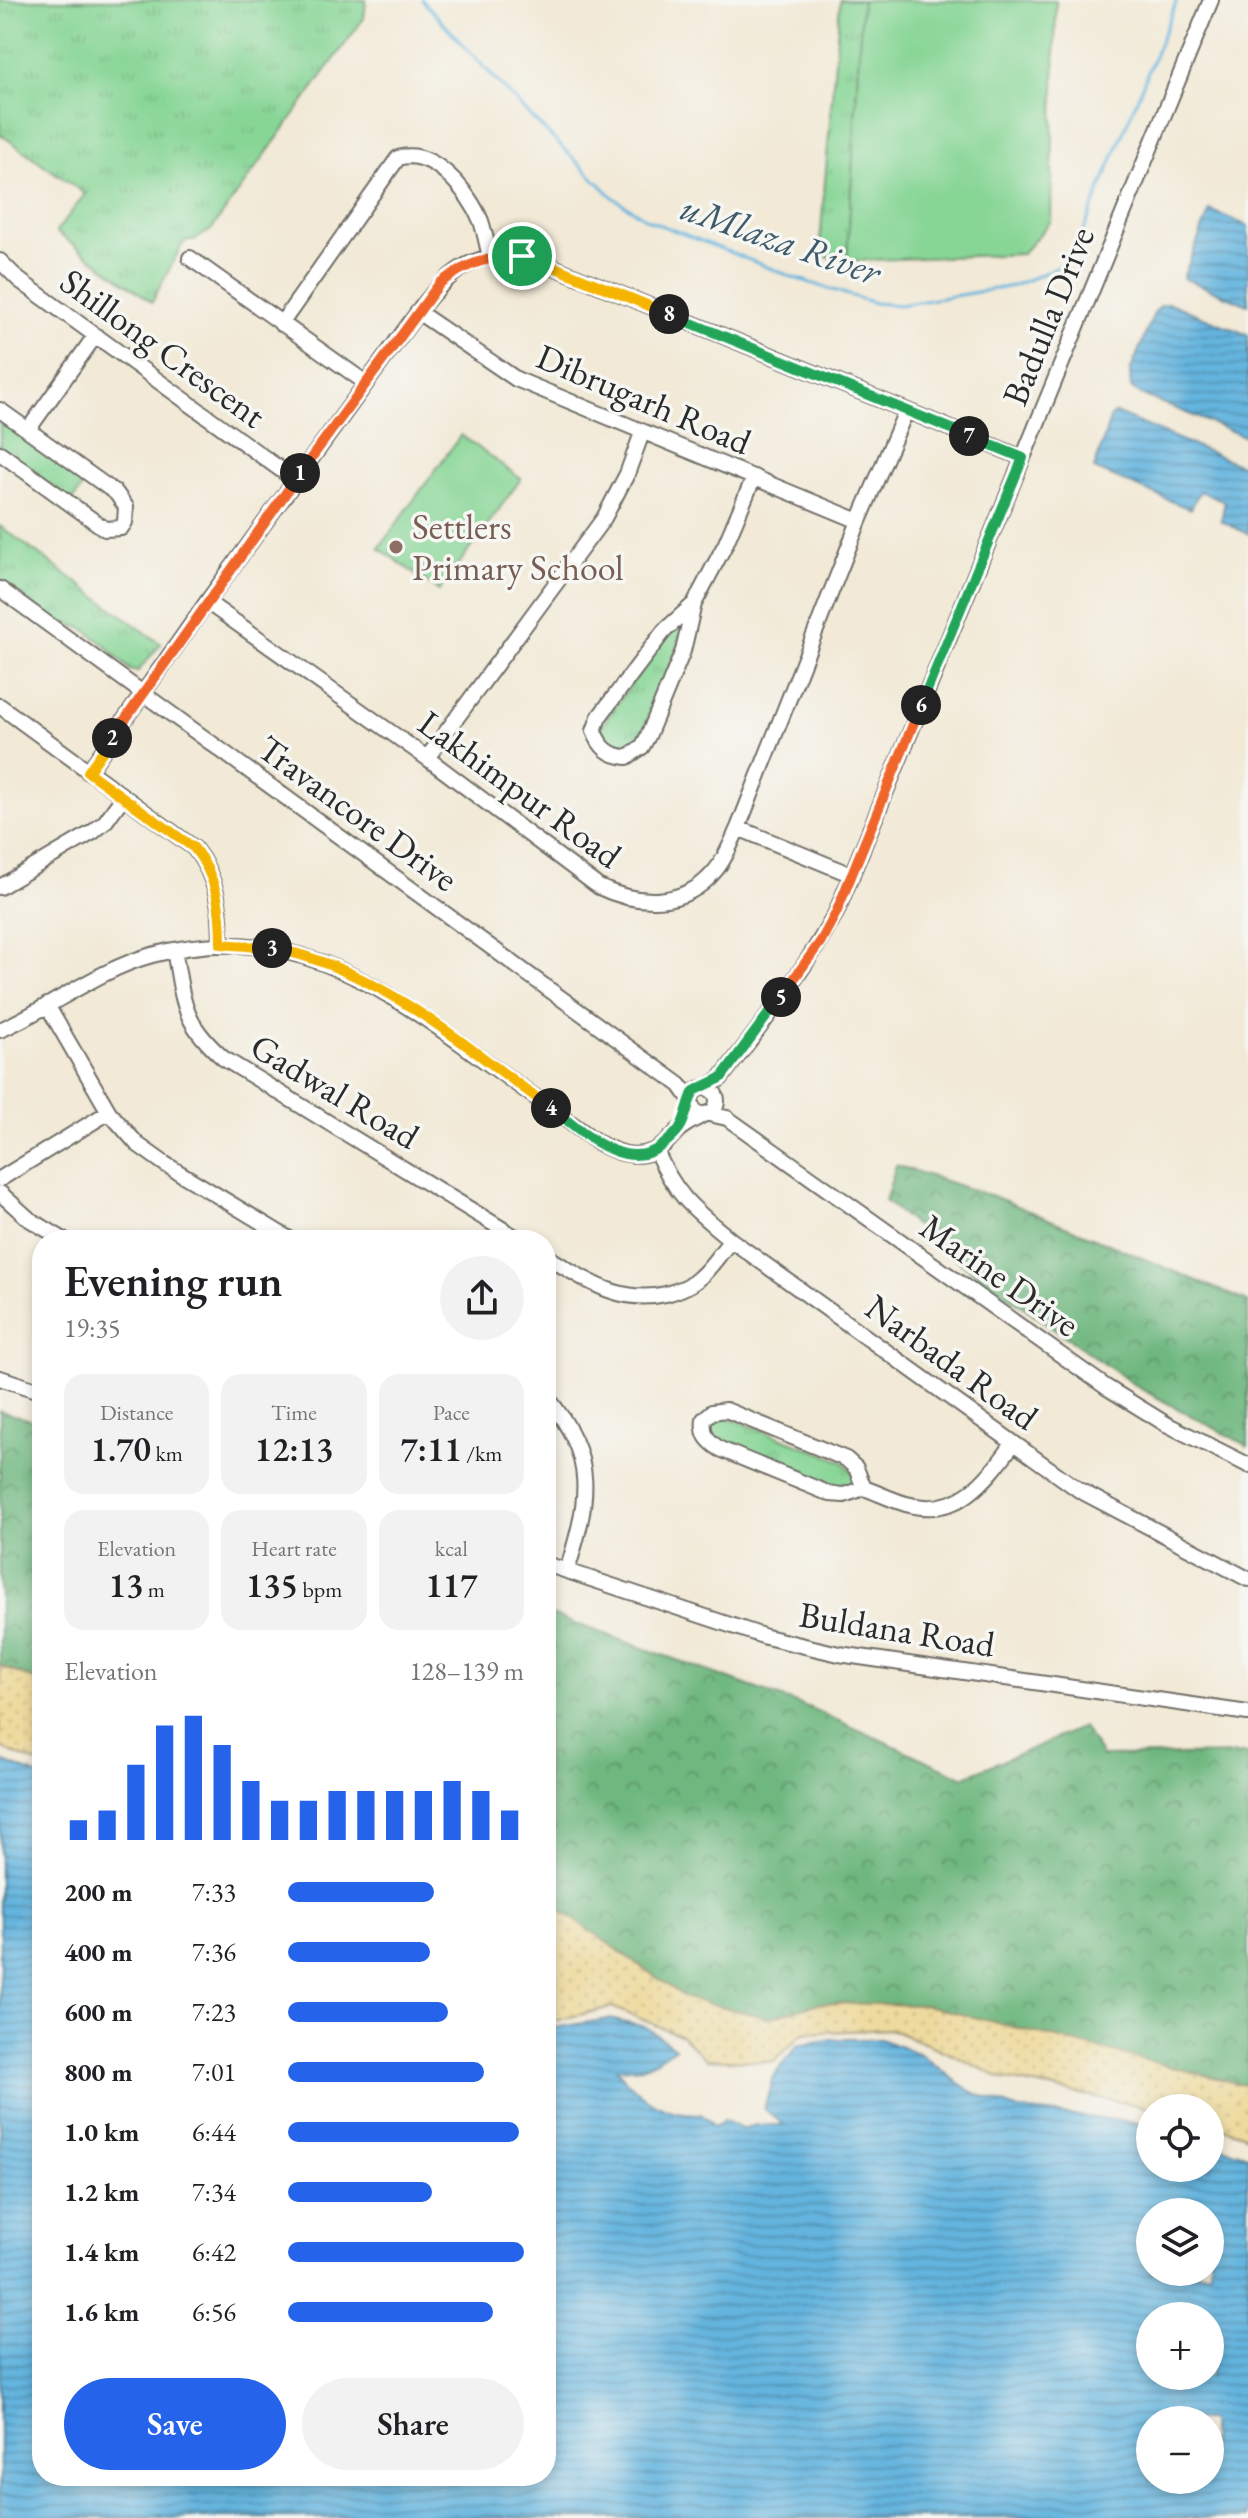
<!DOCTYPE html>
<html lang="en">
<head>
<meta charset="utf-8">
<style>
  :root { --surface:#fff; --page:#f2f2f2; --text:#202124; --muted:#757577; --accent:#2563eb }
  body { margin:0; font-family:"EB Garamond",serif; background:var(--page); color:var(--text); height:100vh; display:flex; flex-direction:column; font-size:30px; white-space:nowrap }
  * { box-sizing:border-box; margin:0 }
  p { font-size:26px; color:var(--muted) }
  .icon { flex:none; width:44px; height:44px; fill:none; stroke:currentColor; stroke-width:2; stroke-linecap:round; stroke-linejoin:round }
  .map { position:relative; flex:1; overflow:hidden }
  .sheet { position:absolute; left:32px; top:1230px; width:524px; height:1256px; display:flex; flex-direction:column; background:var(--surface); border-radius:32px; box-shadow:0 4px 12px #0003 }
  .sheet>* { flex:none }
  .fabs { position:absolute; left:1136px; top:2094px; display:grid; gap:16px }
  .fabs a { display:grid; place-items:center; width:88px; height:88px; border-radius:50%; background:var(--surface); box-shadow:0 4px 12px #0003; font-size:40px }
  .pin { position:absolute; display:grid; place-items:center; width:68px; height:68px; color:#fff; margin:-34px; border:4px solid #fff; border-radius:50%; box-shadow:0 2px 8px #0007 }
  .km { position:absolute; width:40px; height:40px; margin:-20px; border-radius:50%; background:#222; color:#fff; font-size:22px; line-height:40px; text-align:center }
  .round { display:grid; place-items:center; flex:none; width:84px; height:84px; border-radius:42px; background:var(--page) }
  .overview { display:flex; align-items:center; justify-content:space-between; height:136px; padding:0 32px }
  h1 { font-size:44px; font-weight:600; line-height:60px }
  .metrics { display:grid; grid-template-columns:repeat(3,1fr); gap:12px; height:136px; padding:8px 32px }
  .metrics div { display:grid; align-content:center; border-radius:20px; background:var(--page); text-align:center }
  .metrics b { font-size:34px; font-weight:600 }
  .metrics small { font-size:22px; font-weight:400 }
  .metrics p { font-size:22px }
  .chart { height:224px; padding:16px 32px }
  .chart p { display:flex; justify-content:space-between }
  .chart svg { width:100%; height:144px; margin-top:8px; stroke:var(--accent); stroke-width:6 }
  .button { display:flex; gap:16px; margin-top:auto; padding:16px 32px }
  .button a { flex:1; height:92px; border-radius:48px; background:var(--accent); color:#fff; font-size:32px; font-weight:600; line-height:92px; text-align:center }
  .button a+a { background:var(--page); color:var(--text) }
  ul { padding:0 32px; list-style:none; font-size:26px }
  li { display:grid; grid-template-columns:128px 96px 1fr; align-items:center; height:60px }
  li i { height:20px; border-radius:10px; background:var(--accent) }
  .map>svg:first-child { display:block }
  .grass { fill:url(#grass-tufts); stroke:#5a8060; stroke-width:2 }
  .forest { fill:url(#forest-crowns); stroke:#4c7155; stroke-width:2 }
  .sand { fill:url(#sand-dots); stroke:#8c8264; stroke-width:2 }
  .garden { fill:#88d696; stroke:#5a8060; stroke-width:2 }
  .water { fill:url(#water-rules); stroke:#487084; stroke-width:2; fill-rule:evenodd }
  .lines { fill:none; stroke-linecap:round; stroke-linejoin:round }
  .stream { stroke:#64b4de; stroke-width:3 }
  .minor-casing { stroke:#716e67; stroke-width:18 }
  .minor { stroke:#fff; stroke-width:14 }
  .split-1-casing { stroke:#fff; stroke-width:16 }
  .split-2-casing { stroke:#fff; stroke-width:16 }
  .split-3-casing { stroke:#fff; stroke-width:16 }
  .split-4-casing { stroke:#fff; stroke-width:16 }
  .split-5-casing { stroke:#fff; stroke-width:16 }
  .split-6-casing { stroke:#fff; stroke-width:16 }
  .split-7-casing { stroke:#fff; stroke-width:16 }
  .split-8-casing { stroke:#fff; stroke-width:16 }
  .split-9-casing { stroke:#fff; stroke-width:16 }
  .split-1 { stroke:#f0652b; stroke-width:10 }
  .split-2 { stroke:#f0652b; stroke-width:10 }
  .split-3 { stroke:#f5b400; stroke-width:10 }
  .split-4 { stroke:#f5b400; stroke-width:10 }
  .split-5 { stroke:#22a559; stroke-width:10 }
  .split-6 { stroke:#f0652b; stroke-width:10 }
  .split-7 { stroke:#22a559; stroke-width:10 }
  .split-8 { stroke:#22a559; stroke-width:10 }
  .split-9 { stroke:#f5b400; stroke-width:10 }
  .education-dot { fill:#8d6e63; stroke:#f6f6f2; stroke-width:3 }
  .labels { text-anchor:middle; dominant-baseline:central; stroke-width:7; stroke-linejoin:round; paint-order:stroke }
  .street-label { font-size:36px; fill:#2b2b2b; stroke:#f6f6f2 }
  .education-label { font-size:36px; fill:#785e54; stroke:#f6f6f2; text-anchor:start }
  .water-label { font-size:38px; font-style:italic; fill:#3f5b6a; stroke:#f6f6f2 }
</style>
</head>
<body>
<div class="map">
<svg width="1248" height="2518" viewBox="0 0 1248 2518">
  <defs>
    <pattern id="grass-tufts" width="24" height="20" patternUnits="userSpaceOnUse" patternTransform="scale(2)"><rect width="24" height="20" fill="#88d696"/><path d="M3 7l-1-3M5 7V3M7 7l1-3M15 17l-1-3M17 17v-4M19 17l1-3" fill="none" stroke="#76b881"/></pattern>
    <pattern id="forest-crowns" width="20" height="18" patternUnits="userSpaceOnUse" patternTransform="scale(2)"><rect width="20" height="18" fill="#6eb77f"/><path d="M2 6a3 3 0 1 1 6 0M12 15a3 3 0 1 1 6 0" fill="none" stroke="#5b9568"/></pattern>
    <pattern id="sand-dots" width="8" height="8" patternUnits="userSpaceOnUse" patternTransform="scale(2)"><rect width="8" height="8" fill="#eeda9e"/><path d="M2 2h.1M6 6h.1" fill="none" stroke="#cb8" stroke-width="1.8" stroke-linecap="round"/></pattern>
    <pattern id="water-rules" width="6" height="5" patternUnits="userSpaceOnUse" patternTransform="scale(2)"><rect width="6" height="5" fill="#64b4de"/><path d="M0 2.5h6" fill="none" stroke="#5393b4"/></pattern>
  </defs>
  <rect width="100%" height="100%" fill="#f6f6f2"/>
  <filter id="ink" filterUnits="userSpaceOnUse"><feTurbulence type="fractalNoise" baseFrequency=".0125" numOctaves="2"/><feDisplacementMap in="SourceGraphic" scale="16" xChannelSelector="R" yChannelSelector="G"/><feConvolveMatrix kernelMatrix="1 2 1 2 8 2 1 2 1" color-interpolation-filters="sRGB"/></filter>
  <filter id="wash" filterUnits="userSpaceOnUse"><feTurbulence type="fractalNoise" baseFrequency=".006" numOctaves="4" result="noise"/><feDisplacementMap in="SourceGraphic" scale="32" xChannelSelector="R" yChannelSelector="G"/><feGaussianBlur stdDeviation="1.8" result="paint"/><feColorMatrix in="noise" values="0 0 0 0 0 0 0 0 0 0 0 0 0 0 0 0 0 1.4 0 .05"/><feComposite in="paint" operator="in"/></filter>
  <g filter="url(#wash)">
    <rect width="100%" height="100%" fill="#f2e9d6"/>
    <path class="grass" d="M0 0H366L364 18 211 230 194 240H187L182 245 152 302 56 232 85 194 0 134Z
      M840 0H862L847 261 819 255Z
      M0 416 88 479 72 501 0 449Z
      M0 526 161 644 138 671H131L105 645 84 629 49 617 0 579Z
      M678 626 681 627 683 635 636 748 616 751 601 734 602 725 660 643Z
      M717 1413 842 1461 856 1475 855 1486 837 1493 726 1450 706 1427Z"/>
    <path class="forest" d="M896 1165 1003 1200 1248 1302V1446L1139 1388 969 1269 885 1201Z
      M0 1411 42 1423V1683L0 1666Z
      M546 1613 810 1708 963 1777 1083 1727 1102 1756 1248 1754V2086L925 2005 820 2003 768 2018 686 1998 546 1900Z"/>
    <path class="sand" d="M0 1666 42 1683V1765L0 1748Z
      M546 1900 686 1998 768 2018 820 2003 925 2005 1248 2086V2136L1210 2123V2108H1152L1003 2079 951 2054 890 2029 803 2033 774 2062 706 2059 682 2036 612 2007 546 2023Z"/>
    <path class="garden" d="M862 0 1056 1 1051 221 1022 254 847 261Z
      M461 435 521 479 439 591 379 548Z"/>
    <path class="water" d="M1210 210 1248 226V305L1183 278Z
      M1169 303 1248 335V438L1140 394 1131 388 1130 372 1154 313 1160 306Z
      M1115 413 1248 468V534L1221 521 1225 501 1200 491 1190 509 1094 469 1111 416Z
      M0 1760 42 1777V2476H546V2029L609 2019 646 2027 675 2048 645 2067 616 2069C640 2097 661 2115 701 2114L715 2127 724 2120 741 2129 756 2125H784L764 2109 773 2077 798 2045 832 2039H880L920 2054 970 2091 1019 2110 1150 2124V2168H1210V2143L1248 2155V2518H0ZM1150 2212H1210V2272H1150ZM1210 2316V2376H1150V2316ZM1210 2420V2480H1150V2420Z"/>
    <g class="lines">
      <path class="stream" d="M422 0 523 109 614 198 648 220 795 278 874 303 900 305 1013 286 1061 266 1070 257 1079 242 1177 0"/>
    </g>
  </g>
  <g filter="url(#ink)">
    <g class="lines">
      <defs>
        <path id="minor" d="M190 258 366 383
          M0 261 19 280 295 480
          M418 312 516 379 859 521
          M281 324 398 158C433 147 469 192 481 221 485 233 487 245 490 257
          M0 410 116 493 126 507 125 522 121 528 105 529 0 453
          M28 430 95 336
          M0 589 680 1085 690 1099
          M207 602 427 758 599 887C637 905 684 908 714 872 725 860 731 843 738 828L859 521 906 411
          M694 604 683 651 648 736 642 747 627 757C609 756 600 747 594 731L599 717 664 631Z
          M694 604 726 543 754 477
          M0 706 194 848C217 877 221 907 221 944
          M427 758 604 518 627 474 642 433
          M88 772 207 602 418 312C454 264 483 245 544 263L1023 458
          M738 828 852 875
          M0 887 93 832 105 822 123 797
          M174 950C184 1002 181 1021 223 1058L520 1240
          M47 1005 109 1112 137 1144 165 1164 291 1240
          M0 1030C51 1008 97 970 152 955 281 921 369 977 470 1050 512 1081 555 1111 597 1142 621 1156 645 1162 667 1142 672 1137 676 1132 681 1128 687 1123 696 1119 703 1115
          M691 1101a13 13 0 1 1 26 0a13 13 0 1 1-26 0Z
          M706 1088 721 1078C761 1025 804 972 836 913L1211 0
          M709 1114 727 1118 1106 1387 1166 1424 1248 1465
          M656 1151C677 1197 692 1208 731 1240L1079 1490 1248 1579
          M0 1179 109 1112
          M0 1193 29 1219 64 1240
          M546 1256C584 1279 619 1305 666 1294 677 1291 691 1286 699 1278 711 1268 721 1252 731 1240
          M0 1378 42 1392
          M546 1396C598 1459 589 1499 567 1571
          M864 1488 856 1468 846 1459 726 1410 712 1412 704 1419C702 1435 708 1441 720 1449L830 1494 844 1495 864 1488C878 1493 892 1500 906 1504 958 1519 986 1481 1013 1444
          M546 1564 766 1637 839 1654 1248 1713"/>
      </defs>
      <use href="#minor" class="minor-casing"/>
      <use href="#minor" class="minor"/>
    </g>
  </g>
  <g class="lines" filter="url(#ink)">
    <defs>
      <path id="split-1" d="M300 473 440 283C467 263 488 256 522 256"/>
      <path id="split-2" d="M112 738 300 473"/>
      <path id="split-3" d="M112 738 88 772 194 848C217 877 221 907 221 944L272 948"/>
      <path id="split-4" d="M272 948C379 968 465 1047 551 1108"/>
      <path id="split-5" d="M551 1108C582 1131 626 1176 664 1144 670 1139 678 1132 681 1126 687 1115 688 1102 694 1091L721 1078 781 997"/>
      <path id="split-6" d="M781 997 821 941 836 913 921 705"/>
      <path id="split-7" d="M921 705 1023 458 969 436"/>
      <path id="split-8" d="M669 314 969 436"/>
      <path id="split-9" d="M522 256 544 263 669 314"/>
    </defs>
    <use href="#split-1" class="split-1-casing"/>
    <use href="#split-2" class="split-2-casing"/>
    <use href="#split-3" class="split-3-casing"/>
    <use href="#split-4" class="split-4-casing"/>
    <use href="#split-5" class="split-5-casing"/>
    <use href="#split-6" class="split-6-casing"/>
    <use href="#split-7" class="split-7-casing"/>
    <use href="#split-8" class="split-8-casing"/>
    <use href="#split-9" class="split-9-casing"/>
    <use href="#split-1" class="split-1"/>
    <use href="#split-2" class="split-2"/>
    <use href="#split-3" class="split-3"/>
    <use href="#split-4" class="split-4"/>
    <use href="#split-5" class="split-5"/>
    <use href="#split-6" class="split-6"/>
    <use href="#split-7" class="split-7"/>
    <use href="#split-8" class="split-8"/>
    <use href="#split-9" class="split-9"/>
  </g>
  <circle class="education-dot" cx="396" cy="547" r="8"/>
  <g class="labels">
    <g class="street-label">
      <text transform="translate(1048 316) rotate(-68)">Badulla Drive</text>
      <text transform="translate(163 348) rotate(36)">Shillong Crescent</text>
      <text transform="translate(644 399) rotate(23)">Dibrugarh Road</text>
      <text transform="translate(520 789) rotate(36)">Lakhimpur Road</text>
      <text transform="translate(358 813) rotate(36)">Travancore Drive</text>
      <text transform="translate(335 1091) rotate(31)">Gadwal Road</text>
      <text transform="translate(1000 1275) rotate(35)">Marine Drive</text>
      <text transform="translate(952 1362) rotate(36)">Narbada Road</text>
      <text transform="translate(897 1629) rotate(9)">Buldana Road</text>
    </g>
    <g class="education-label">
      <text x="412" y="526">Settlers<tspan x="412" dy="41">Primary School</tspan></text>
    </g>
    <g class="water-label">
      <text transform="translate(781 239) rotate(19)">uMlaza River</text>
    </g>
  </g>
</svg>
<div class="fabs">
<a><svg class="icon" aria-label="locate" viewBox="0 0 24 24"><circle cx="12" cy="12" r="6"/><path d="M12 2v4M12 18v4M2 12h4M18 12h4"/></svg></a>
<a><svg class="icon" aria-label="layers" viewBox="0 0 24 24"><path d="M12 4l9 5-9 5-9-5zM3 14l9 5 9-5"/></svg></a>
<a>+</a>
<a>−</a>
</div>
<div class="pin" style="left:522px;top:256px;background:#1e9e55"><svg class="icon" aria-label="arrive" viewBox="0 0 24 24"><path d="M6 21V4h12l-3 4 3 4H6"/></svg></div>
<b class="km" style="left:300px;top:473px">1</b>
<b class="km" style="left:112px;top:738px">2</b>
<b class="km" style="left:272px;top:948px">3</b>
<b class="km" style="left:551px;top:1108px">4</b>
<b class="km" style="left:781px;top:997px">5</b>
<b class="km" style="left:921px;top:705px">6</b>
<b class="km" style="left:969px;top:436px">7</b>
<b class="km" style="left:669px;top:314px">8</b>
<section class="sheet">
<div class="overview"><div><h1>Evening run</h1><p>19:35</p></div><a class="round"><svg class="icon" aria-label="share" viewBox="0 0 24 24"><path d="M12 15V3M7 8l5-5 5 5M5 13v7h14v-7"/></svg></a></div>
<div class="metrics">
<div><p>Distance</p><b>1.70<small> km</small></b></div>
<div><p>Time</p><b>12:13</b></div>
<div><p>Pace</p><b>7:11<small> /km</small></b></div>
</div>
<div class="metrics">
<div><p>Elevation</p><b>13<small> m</small></b></div>
<div><p>Heart rate</p><b>135<small> bpm</small></b></div>
<div><p>kcal</p><b>117</b></div>
</div>
<div class="chart"><p><span>Elevation</span>128–139 m</p>
<svg viewBox="0 0 160 44" preserveAspectRatio="none"><path d="M5 44V38M15 44V35M25 44V21M35 44V9M45 44V6M55 44V15M65 44V26M75 44V32M85 44V32M95 44V29M105 44V29M115 44V29M125 44V29M135 44V26M145 44V29M155 44V35"/></svg>
</div>
<ul>
<li><b>200 m</b>7:33<i style="width:62%"></i></li>
<li><b>400 m</b>7:36<i style="width:60%"></i></li>
<li><b>600 m</b>7:23<i style="width:68%"></i></li>
<li><b>800 m</b>7:01<i style="width:83%"></i></li>
<li><b>1.0 km</b>6:44<i style="width:98%"></i></li>
<li><b>1.2 km</b>7:34<i style="width:61%"></i></li>
<li><b>1.4 km</b>6:42<i style="width:100%"></i></li>
<li><b>1.6 km</b>6:56<i style="width:87%"></i></li>
</ul>
<div class="button"><a>Save</a><a>Share</a></div>
</section>
</div>
</body>
</html>
